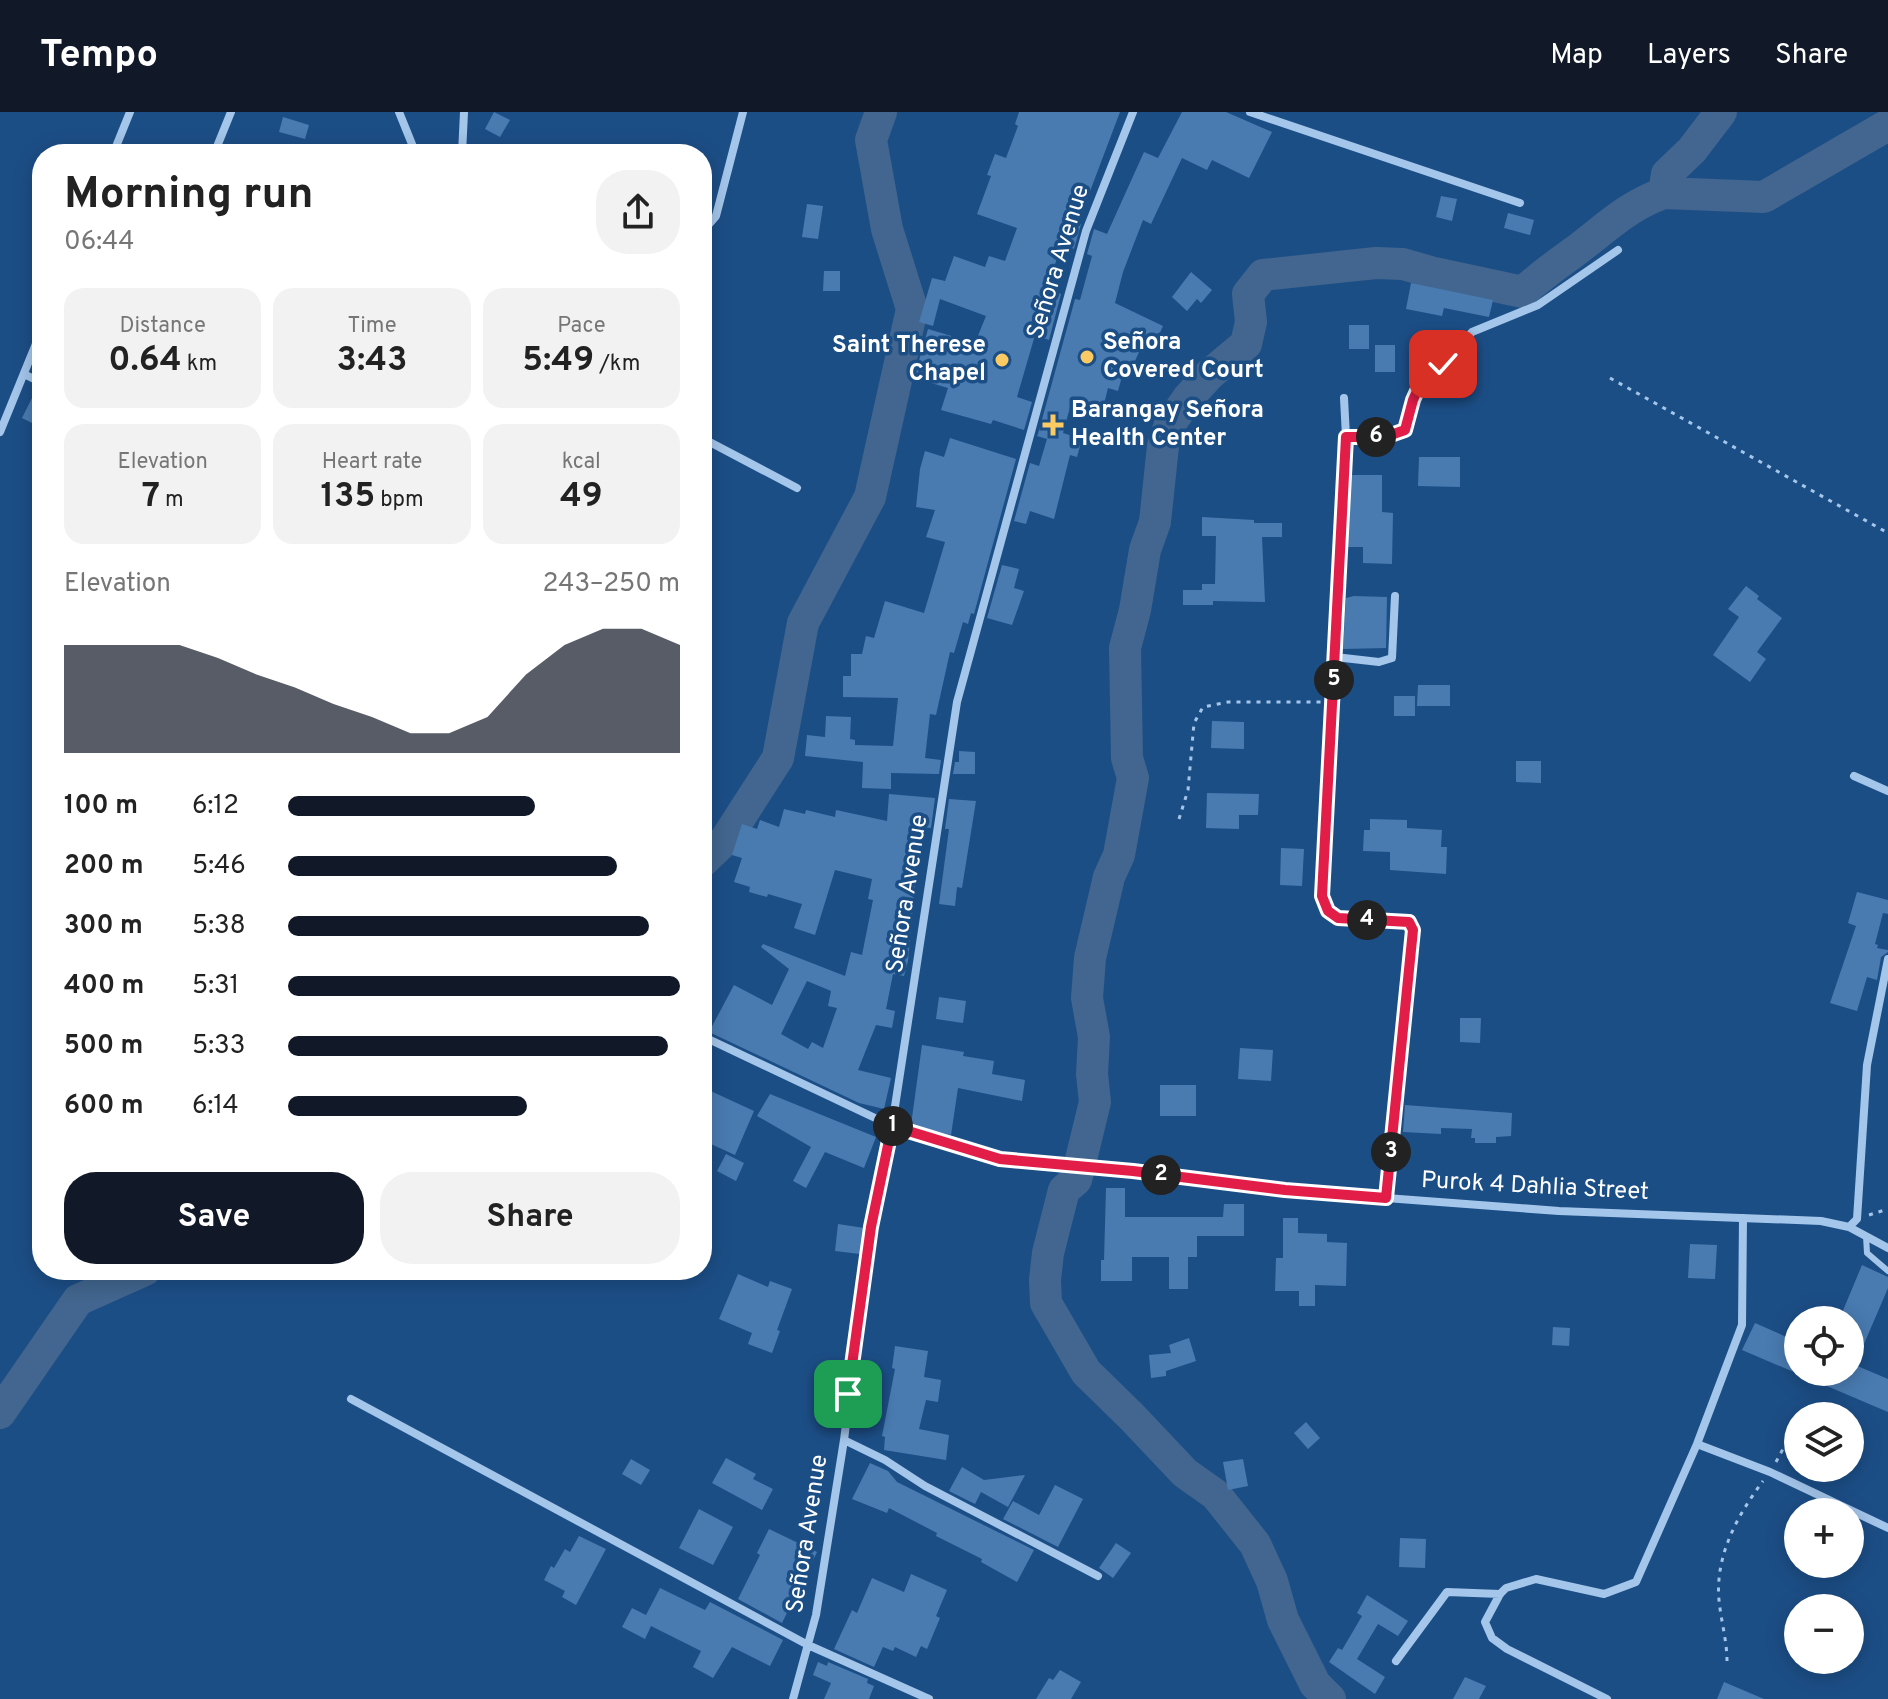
<!DOCTYPE html>
<html lang="en">
<head>
<meta charset="utf-8">
<style>
  :root { --surface:#fff; --page:#f2f2f2; --text:#222; --muted:#767676; --accent:#111827 }
  body { margin:0; font-family:Overpass,sans-serif; background:var(--page); color:var(--text); height:100vh; display:flex; flex-direction:column; font-size:30px; white-space:nowrap }
  * { box-sizing:border-box; margin:0 }
  p { font-size:26px; color:var(--muted) }
  .icon { flex:none; width:44px; height:44px; fill:none; stroke:currentColor; stroke-width:2; stroke-linecap:round; stroke-linejoin:round }
  .map { position:relative; flex:1; overflow:hidden }
  .details { position:absolute; left:32px; top:32px; width:680px; height:1136px; display:flex; flex-direction:column; background:var(--surface); border-radius:32px; box-shadow:0 4px 20px #0003 }
  .details>* { flex:none }
  .tools { position:absolute; left:1784px; top:1194px; display:grid; gap:16px }
  .tools a { display:grid; place-items:center; width:80px; height:80px; border-radius:50%; background:var(--surface); box-shadow:0 4px 20px #0003; font-size:40px }
  .pin { position:absolute; display:grid; place-items:center; width:68px; height:68px; color:#fff; margin:-34px; border-radius:16px; box-shadow:0 4px 12px #0006 }
  .km { position:absolute; width:40px; height:40px; margin:-20px; border-radius:50%; background:#222; color:#fff; font-size:22px; line-height:40px; text-align:center }
  .round { display:grid; place-items:center; flex:none; width:84px; height:84px; border-radius:32px; background:var(--page) }
  .head { display:flex; align-items:center; justify-content:space-between; height:136px; padding:0 32px }
  h1 { font-size:44px; font-weight:700; line-height:60px }
  .figures { display:grid; grid-template-columns:repeat(3,1fr); gap:12px; height:136px; padding:8px 32px }
  .figures div { display:grid; align-content:center; border-radius:20px; background:var(--page); text-align:center }
  .figures b { font-size:34px; font-weight:700 }
  .figures small { font-size:22px; font-weight:400 }
  .figures p { font-size:22px }
  .chart { height:224px; padding:16px 32px }
  .chart p { display:flex; justify-content:space-between }
  .chart svg { width:100%; height:144px; margin-top:8px; fill:var(--accent); opacity:.7 }
  .cta { display:flex; gap:16px; margin-top:auto; padding:16px 32px }
  .cta a { flex:1; height:92px; border-radius:32px; background:var(--accent); color:#fff; font-size:32px; font-weight:700; line-height:92px; text-align:center }
  .cta a+a { background:var(--page); color:var(--text) }
  ul { padding:0 32px; list-style:none; font-size:26px }
  li { display:grid; grid-template-columns:128px 96px 1fr; align-items:center; height:60px }
  li i { height:20px; border-radius:10px; background:var(--accent) }
  header { display:flex; align-items:center; gap:48px; box-sizing:border-box; height:112px; padding:0 40px; background:var(--accent); color:#fff }
  header strong { font-size:38px }
  nav { display:flex; gap:44px; margin-inline-start:auto; font-size:28px }
  .map>svg:first-child { display:block }
  .lines { fill:none; stroke-linecap:round; stroke-linejoin:round }
  .river { stroke:#42668f; stroke-width:32 }
  .building { fill:#497bb1; fill-rule:evenodd }
  .path { stroke:#a4c6eb; stroke-width:3; stroke-dasharray:4 6; stroke-linecap:butt }
  .lane { stroke:#a4c6eb; stroke-width:6 }
  .street { stroke:#a4c6eb; stroke-width:8 }
  .route-casing { stroke:#fff; stroke-width:16 }
  .route { stroke:#e11d48; stroke-width:10 }
  .poi-dot { fill:#fcca62; stroke:#1c4e86; stroke-width:3 }
  .labels { text-anchor:middle; dominant-baseline:central; stroke-width:7; stroke-linejoin:round; paint-order:stroke }
  .street-label { font-size:24px; fill:#fff; stroke:#1c4e86 }
  .poi-label { font-size:24px; font-weight:bold; fill:#fff; stroke:#1c4e86; text-anchor:start }
</style>
</head>
<body>
<header>
<strong>Tempo</strong>
<nav><a>Map</a><a>Layers</a><a>Share</a></nav>
</header>
<div class="map">
<svg width="1888" height="1587" viewBox="0 0 1888 1587">
  <rect width="100%" height="100%" fill="#1c4e86"/>
  <g class="lines">
    <path class="river" d="M1664 81 1764 85 1888 13
      M702 750 726 727 778 646 803 511 870 385 912 197 887 117 871 28 881 0
      M0 1301 78 1188 145 1158
      M1330 1587 1315 1572 1283 1508 1272 1469 1255 1432 1216 1383 1185 1361 1132 1305 1086 1260 1046 1191 1045 1168 1048 1141 1064 1078 1076 1068 1095 990 1092 962 1094 925 1087 886 1090 846 1109 765 1119 743 1133 666 1127 646 1125 536 1135 498 1145 438 1155 410 1163 334 1170 312 1188 286 1210 262 1246 232 1251 210 1248 182 1263 163 1376 151 1403 152 1434 161 1523 180C1539 165 1556 153 1574 140 1605 117 1627 94 1664 81L1667 62 1692 38 1721 0"/>
  </g>
  <path class="building" d="M494 0 510 8 500 25 485 17Z
    M1019 0H1120L1078 111 1081 112 1074 137 1062 133 1046 177 1061 182 1049 228 1035 223 1017 285 1032 290 1024 318 993 308 991 312 941 298 948 276 914 266 928 217 975 231 986 204 940 187 933 214 919 210 932 166 945 169 944 172 954 144 985 155 989 144 1005 149 1017 116 977 102 991 64 987 63 995 42 1006 46 1018 14 1015 12Z
    M1182 0H1226L1272 20 1249 66 1212 48 1207 58 1182 46 1151 112 1143 108 1123 160 1115 191 1163 214 1151 240 1141 236 1133 253 1126 250 1118 279 1108 276 1103 296 1072 288 1063 321 1082 327 1077 345 1070 343 1054 407 1030 399 1026 412 1014 409 1030 351 1039 354 1047 327 1037 324 1038 322 1075 187 1080 188 1092 144 1087 142 1094 117 1107 122 1144 40 1158 46Z
    M283 5 309 13 305 27 279 20Z
    M1441 84 1457 87 1452 109 1436 105Z
    M807 92 823 94 818 127 802 125Z
    M1508 101 1534 108 1530 123 1504 116Z
    M824 159H840V179H823Z
    M1191 160 1212 178 1201 191 1197 187 1187 199 1172 185Z
    M1411 171 1493 188 1489 205 1444 196 1442 204 1406 197Z
    M1349 213H1369V237H1349Z
    M1375 233H1395V260H1375Z
    M37 276 42 278V316L22 306Z
    M950 326 1016 347 974 502 971 501 968 512 963 510 954 541 950 540 936 603 930 602 925 646 941 648 939 662 891 661V677L862 676 863 650 805 644 807 623 825 625 826 604 851 605 850 627 855 628V633L893 634 898 586 843 585V564H851V542H862L866 524 874 526 885 489 924 501 945 430 926 425 935 398 916 395 920 357 925 339 944 345Z
    M1419 345H1460V375L1418 374Z
    M1351 363H1382V400L1393 401 1392 452 1363 451V435H1347Z
    M1202 405 1254 408V411H1282V425H1262L1265 490 1213 489V493H1183V478H1202V472H1215L1216 424H1202Z
    M1002 453 1019 457 1014 476 1024 479 1012 513 987 506Z
    M1746 474 1759 484 1757 487 1782 506 1757 540 1766 547 1750 570 1713 543 1739 505 1728 497Z
    M1354 484 1387 485 1386 536 1343 537 1346 486Z
    M1418 573H1450V594H1417Z
    M1394 584H1415V604H1394Z
    M1212 609 1244 610V637L1211 636Z
    M959 639 975 640V662H953L955 650H959Z
    M1516 649H1541V671L1516 670Z
    M1207 681 1259 682 1258 703H1239V717L1206 716Z
    M889 682 935 686 931 716 920 715 908 849 904 864 893 862 886 897 895 899 892 916 876 913 858 958 891 966 884 997 859 991 709 920 734 873 772 893 789 857 761 835 763 832 845 864 851 840 862 843 873 788 868 787 872 767 835 758 815 823 794 816 802 792 768 782 767 785 749 780 750 775 734 770 742 746 732 743 742 712 757 717 760 708 779 715 784 697 805 702 806 698 835 705 836 698 887 709ZM807 869 831 879 828 894 837 896 823 936 812 930 808 937 781 922Z
    M949 687 976 689 962 776 957 775 955 794 939 792 949 717H945Z
    M1370 707 1407 708V716L1442 718 1441 735H1447L1446 762 1390 758V740L1363 739 1364 718H1370Z
    M1281 736 1304 737 1302 774 1280 773Z
    M1857 780 1888 788V802L1883 801 1875 832 1878 833 1877 836 1888 838V840L1881 845 1877 868 1867 865 1857 899 1830 891 1856 814 1848 811Z
    M939 885 966 889 963 911 936 907Z
    M1460 906H1481L1480 931 1460 930Z
    M922 933 964 940 963 944 994 949 992 962 1025 968 1022 989 958 976 951 1023 911 1013Z
    M1240 936 1273 938 1271 969 1238 967Z
    M1160 973H1196V1004H1160Z
    M702 975 754 999 735 1043 702 1028Z
    M770 982 876 1025 864 1056 825 1040 806 1076 793 1069 811 1035 757 1004Z
    M1405 993 1512 1001 1511 1024 1496 1025V1031H1475V1026H1471L1472 1017 1441 1016V1022L1403 1020Z
    M726 1042 744 1051 736 1069 717 1059Z
    M1106 1076H1125V1105H1223L1224 1092H1244V1124H1197V1145H1188V1177H1169V1145H1132V1169H1101V1148H1104Z
    M1283 1106H1298V1121L1327 1122V1130L1347 1131 1346 1174 1315 1173V1194H1299V1179H1275L1276 1146H1283Z
    M838 1112 864 1116 860 1142 835 1139Z
    M1690 1132 1717 1133 1715 1167 1688 1166Z
    M1862 1153 1888 1165V1176L1855 1253 1888 1267V1300L1742 1238 1755 1211 1798 1230V1260H1850V1208H1839Z
    M738 1162 768 1175 770 1169 792 1177 777 1218 780 1219 772 1241 748 1232 752 1221 719 1207Z
    M1553 1215 1570 1216 1569 1234 1552 1233Z
    M1189 1226 1196 1249 1166 1259V1264L1151 1266 1149 1243 1171 1241 1169 1233Z
    M895 1234 928 1239 924 1265 941 1268 938 1290 926 1288 919 1317 949 1323 946 1348 884 1338 885 1325 882 1324 895 1257 892 1256Z
    M1306 1310 1320 1326 1308 1337 1294 1321Z
    M726 1346 756 1362 753 1367 773 1377 762 1398 712 1371Z
    M631 1347 650 1358 641 1373 622 1362Z
    M1243 1347 1248 1374 1228 1378 1223 1350Z
    M870 1351 888 1359 897 1370 1034 1438 1017 1470 981 1450 982 1447 936 1424 937 1421 889 1396 887 1401 852 1387Z
    M962 1355 984 1368 1025 1363 1008 1395 981 1380 975 1392 949 1379Z
    M1055 1373 1083 1387 1058 1435 1003 1407 1013 1389 1039 1403Z
    M699 1397 733 1415 713 1453 679 1436Z
    M769 1417 817 1440 782 1511 738 1487 760 1443 757 1441Z
    M579 1424 606 1437 576 1493 562 1485 565 1479 544 1468 551 1454 554 1456 565 1437 570 1440Z
    M1400 1426 1426 1427 1425 1456 1399 1455Z
    M1116 1431 1131 1441 1113 1466 1099 1456Z
    M911 1462 947 1478 936 1504 940 1506 927 1537 921 1534 916 1545 895 1535 893 1539 883 1535 874 1555 834 1537 852 1498 857 1501 872 1466 904 1480Z
    M660 1476 705 1498 710 1490 783 1528 770 1554 732 1535 713 1566 693 1555 701 1539 651 1514 645 1527 622 1515 632 1496 646 1503Z
    M1367 1483 1408 1509 1398 1524 1378 1512 1357 1547 1385 1565 1375 1582 1329 1550 1338 1536 1342 1538 1362 1504 1357 1501Z
    M818 1550 827 1554 828 1550 868 1567 867 1571 874 1574 869 1587H824L831 1571 813 1563Z
    M1060 1558 1081 1570 1071 1587H1036L1049 1566 1053 1568Z
    M1465 1565 1486 1574 1479 1587H1453Z
    M1724 1570 1764 1587H1717Z"/>
  <g class="lines">
    <path class="path" d="M1610 266 1888 421
      M1179 707 1188 678 1194 611 1203 595 1228 590H1321
      M1869 1103 1888 1097
      M1776 1350 1784 1335 1798 1333
      M1727 1549C1727 1529 1721 1509 1719 1488 1715 1444 1737 1404 1763 1369"/>
    <path class="lane" d="M1866 1124 1867 1141 1888 1159"/>
    <path class="street" d="M399 0 416 42
      M1250 0 1520 91
      M113 42 130 0
      M214 42 231 0
      M462 42 464 0
      M702 120 716 104 743 0
      M24 262 42 271
      M1344 286 1346 325 1322 784 1328 799 1338 806 1409 810 1413 818 1386 1086
      M0 320 42 217
      M1346 325H1385L1405 318 1413 288 1422 268 1443 252 1472 220 1538 193 1618 138
      M702 326 797 376
      M1335 545 1379 550 1392 546 1395 484
      M1854 664 1888 679
      M702 924 892 1014 1000 1047 1133 1059 1285 1078 1386 1086 1559 1099 1821 1109 1849 1115 1888 1136
      M1849 1115 1857 1107 1867 953 1888 847
      M351 1287 808 1533 929 1587
      M844 1328 885 1348 925 1374 1098 1464
      M1697 1332 1770 1360 1888 1416
      M1396 1549 1447 1480 1500 1482
      M793 1587 816 1503 844 1328 871 1115 892 1014 957 590 1086 119 1133 0
      M1607 1587 1507 1537 1492 1526 1485 1510 1500 1482 1506 1476 1536 1467 1604 1482 1636 1470 1697 1332 1742 1213 1743 1106"/>
  </g>
  <g class="lines">
    <defs>
      <path id="route" d="M848 1282 871 1115 892 1014 1000 1047 1133 1059 1285 1078 1386 1086 1413 818 1409 810 1338 806 1328 799 1322 784 1346 325H1385L1405 318 1413 288 1422 268 1443 252"/>
    </defs>
    <use href="#route" class="route-casing"/>
    <use href="#route" class="route"/>
  </g>
  <g class="poi-dot">
    <circle cx="1087" cy="245" r="8"/>
    <circle cx="1002" cy="248" r="8"/>
    <path d="M1049 301h8v8h8v8h-8v8h-8v-8h-8v-8h8z"/>
  </g>
  <g class="labels">
    <g class="street-label">
      <text transform="translate(1059 150) rotate(-73)">Señora Avenue</text>
      <text transform="translate(908 782) rotate(-81)">Señora Avenue</text>
      <text transform="translate(1535 1075) rotate(3)">Purok 4 Dahlia Street</text>
      <text transform="translate(808 1422) rotate(-81)">Señora Avenue</text>
    </g>
    <g class="poi-label">
      <text x="1103" y="231">Señora<tspan x="1103" dy="28">Covered Court</tspan></text>
      <text x="986" y="234" text-anchor="end">Saint Therese<tspan x="986" dy="28">Chapel</tspan></text>
      <text x="1071" y="299">Barangay Señora<tspan x="1071" dy="28">Health Center</tspan></text>
    </g>
  </g>
</svg>
<div class="tools">
<a><svg class="icon" aria-label="locate" viewBox="0 0 24 24"><circle cx="12" cy="12" r="6"/><path d="M12 2v4M12 18v4M2 12h4M18 12h4"/></svg></a>
<a><svg class="icon" aria-label="layers" viewBox="0 0 24 24"><path d="M12 4l9 5-9 5-9-5zM3 14l9 5 9-5"/></svg></a>
<a>+</a>
<a>−</a>
</div>
<div class="pin" style="left:848px;top:1282px;background:#1e9e55"><svg class="icon" aria-label="arrive" viewBox="0 0 24 24"><path d="M6 21V4h12l-3 4 3 4H6"/></svg></div>
<div class="pin" style="left:1443px;top:252px;background:#d93025"><svg class="icon" aria-label="check" viewBox="0 0 24 24"><path d="M5 12l5 5 9-10"/></svg></div>
<b class="km" style="left:893px;top:1014px">1</b>
<b class="km" style="left:1161px;top:1063px">2</b>
<b class="km" style="left:1391px;top:1040px">3</b>
<b class="km" style="left:1367px;top:808px">4</b>
<b class="km" style="left:1334px;top:568px">5</b>
<b class="km" style="left:1376px;top:325px">6</b>
<section class="details">
<div class="head"><div><h1>Morning run</h1><p>06:44</p></div><a class="round"><svg class="icon" aria-label="share" viewBox="0 0 24 24"><path d="M12 15V3M7 8l5-5 5 5M5 13v7h14v-7"/></svg></a></div>
<div class="figures">
<div><p>Distance</p><b>0.64<small> km</small></b></div>
<div><p>Time</p><b>3:43</b></div>
<div><p>Pace</p><b>5:49<small> /km</small></b></div>
</div>
<div class="figures">
<div><p>Elevation</p><b>7<small> m</small></b></div>
<div><p>Heart rate</p><b>135<small> bpm</small></b></div>
<div><p>kcal</p><b>49</b></div>
</div>
<div class="chart"><p><span>Elevation</span>243–250 m</p>
<svg viewBox="0 0 160 44" preserveAspectRatio="none"><path d="M0 44V11L10 11L20 11L30 11L40 15L50 20L60 24L70 29L80 33L90 38L100 38L110 33L120 20L130 11L140 6L150 6L160 11V44z"/></svg>
</div>
<ul>
<li><b>100 m</b>6:12<i style="width:63%"></i></li>
<li><b>200 m</b>5:46<i style="width:84%"></i></li>
<li><b>300 m</b>5:38<i style="width:92%"></i></li>
<li><b>400 m</b>5:31<i style="width:100%"></i></li>
<li><b>500 m</b>5:33<i style="width:97%"></i></li>
<li><b>600 m</b>6:14<i style="width:61%"></i></li>
</ul>
<div class="cta"><a>Save</a><a>Share</a></div>
</section>
</div>
</body>
</html>
